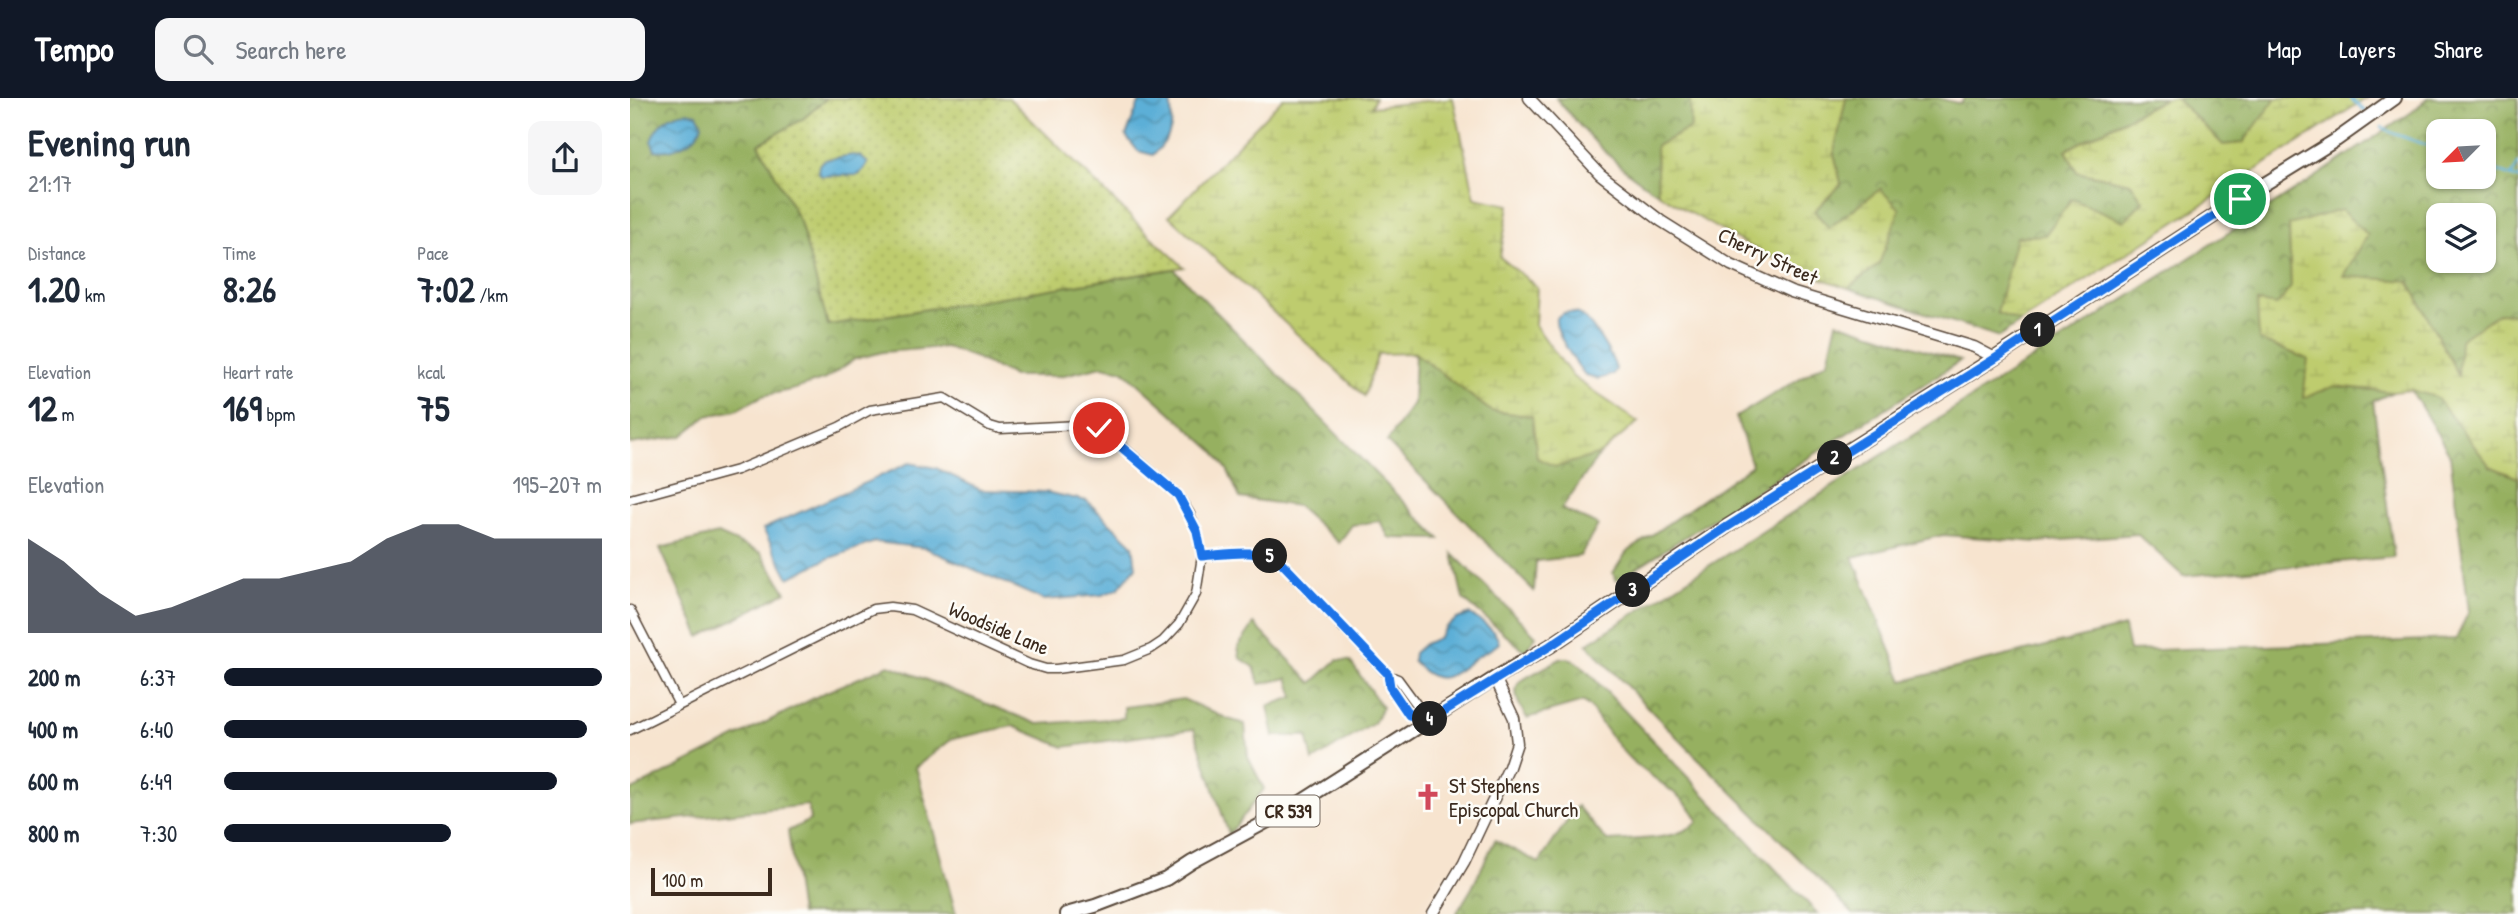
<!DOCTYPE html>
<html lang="en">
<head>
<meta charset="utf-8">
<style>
  :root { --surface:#fff; --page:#f6f6f7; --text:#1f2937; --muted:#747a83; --accent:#111827 }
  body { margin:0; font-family:"Patrick Hand",sans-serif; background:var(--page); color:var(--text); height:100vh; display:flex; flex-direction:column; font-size:26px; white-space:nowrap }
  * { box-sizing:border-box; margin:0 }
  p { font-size:23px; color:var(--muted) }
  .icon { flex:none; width:38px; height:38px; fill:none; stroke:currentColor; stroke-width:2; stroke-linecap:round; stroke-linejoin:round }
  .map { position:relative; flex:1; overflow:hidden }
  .side { display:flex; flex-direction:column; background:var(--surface); width:630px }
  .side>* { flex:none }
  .needle { width:46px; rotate:246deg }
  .fabs { position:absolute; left:1796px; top:21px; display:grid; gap:14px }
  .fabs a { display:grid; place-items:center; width:70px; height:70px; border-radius:14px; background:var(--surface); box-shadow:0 2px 5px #0004; font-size:35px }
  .scale { position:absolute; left:21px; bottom:18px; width:121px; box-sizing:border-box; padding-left:7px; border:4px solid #3b2a1e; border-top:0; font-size:19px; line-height:24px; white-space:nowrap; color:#3b2a1e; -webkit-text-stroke:5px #fdfcf7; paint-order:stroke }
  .pin { position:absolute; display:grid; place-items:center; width:60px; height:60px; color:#fff; margin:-30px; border:4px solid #fff; border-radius:50%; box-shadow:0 2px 7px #0007 }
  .km { position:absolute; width:35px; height:35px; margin:-18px; border-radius:50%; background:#222; color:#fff; font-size:19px; line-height:35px; text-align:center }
  .round { display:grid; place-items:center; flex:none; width:74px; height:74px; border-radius:14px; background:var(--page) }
  .head { display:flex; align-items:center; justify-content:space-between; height:119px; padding:0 28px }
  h1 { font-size:38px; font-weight:700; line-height:52px }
  .stats { display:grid; grid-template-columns:repeat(3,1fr); gap:10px; height:119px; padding:7px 28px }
  .stats div { display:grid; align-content:center }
  .stats b { font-size:35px; font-weight:700 }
  .stats small { font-size:19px; font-weight:400 }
  .stats p { font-size:19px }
  .chart { height:196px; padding:14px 28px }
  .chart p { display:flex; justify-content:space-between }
  .chart svg { width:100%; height:126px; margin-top:7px; fill:var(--accent); opacity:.7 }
  ul { padding:0 28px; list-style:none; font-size:23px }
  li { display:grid; grid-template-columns:112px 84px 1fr; align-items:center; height:52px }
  li i { height:18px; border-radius:9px; background:var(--accent) }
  header { display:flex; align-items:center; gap:42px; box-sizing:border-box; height:98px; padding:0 35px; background:var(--accent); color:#fff }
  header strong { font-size:33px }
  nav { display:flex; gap:38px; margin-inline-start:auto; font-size:24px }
  .search { width:490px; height:63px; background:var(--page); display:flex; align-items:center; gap:18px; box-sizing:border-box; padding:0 24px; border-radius:14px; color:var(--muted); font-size:26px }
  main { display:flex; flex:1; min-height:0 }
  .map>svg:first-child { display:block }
  .grass { fill:url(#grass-dots); stroke:#7c7b46; stroke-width:2 }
  .forest { fill:url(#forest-crowns); stroke:#686d40; stroke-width:2; fill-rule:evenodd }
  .wetland { fill:url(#wetland-marsh); stroke:#7c7b46; stroke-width:2 }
  .water { fill:url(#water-waves); stroke:#4b6c7a; stroke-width:2 }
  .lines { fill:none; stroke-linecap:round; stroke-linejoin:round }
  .stream { stroke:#5bafd7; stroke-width:2.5 }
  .minor-casing { stroke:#574639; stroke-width:11 }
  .tertiary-casing { stroke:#574639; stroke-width:13 }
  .primary-casing { stroke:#574639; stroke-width:16 }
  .minor { stroke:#fff; stroke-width:8 }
  .tertiary { stroke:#fff; stroke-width:10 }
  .primary { stroke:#fff; stroke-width:12 }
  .route-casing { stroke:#fff; stroke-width:14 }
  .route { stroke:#1a73e8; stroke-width:9 }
  .labels { text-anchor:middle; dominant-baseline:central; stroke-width:5; stroke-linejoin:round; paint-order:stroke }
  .shield { fill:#fdfcf7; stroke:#75695f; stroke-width:2 }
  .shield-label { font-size:19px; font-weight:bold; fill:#3b2a1e }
  .street-label { font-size:21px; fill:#3b2a1e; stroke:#fdfcf7 }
  .poi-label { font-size:21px; fill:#3b2a1e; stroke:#fdfcf7; text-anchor:start }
</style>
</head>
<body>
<header>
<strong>Tempo</strong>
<div class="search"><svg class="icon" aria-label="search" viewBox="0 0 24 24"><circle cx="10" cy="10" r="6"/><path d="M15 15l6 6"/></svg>Search here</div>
<nav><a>Map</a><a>Layers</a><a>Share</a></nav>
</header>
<main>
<section class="side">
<div class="head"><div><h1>Evening run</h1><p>21:17</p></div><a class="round"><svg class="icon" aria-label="share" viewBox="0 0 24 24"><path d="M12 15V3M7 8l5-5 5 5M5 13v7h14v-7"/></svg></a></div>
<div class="stats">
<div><p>Distance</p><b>1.20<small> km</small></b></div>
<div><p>Time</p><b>8:26</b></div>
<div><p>Pace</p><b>7:02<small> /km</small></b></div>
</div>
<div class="stats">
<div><p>Elevation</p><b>12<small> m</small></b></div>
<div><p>Heart rate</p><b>169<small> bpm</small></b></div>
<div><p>kcal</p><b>75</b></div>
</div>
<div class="chart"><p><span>Elevation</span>195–207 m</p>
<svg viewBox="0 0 160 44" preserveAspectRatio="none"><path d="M0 44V11L10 19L20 30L30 38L40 35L50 30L60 25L70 25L80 22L90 19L100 11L110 6L120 6L130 11L140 11L150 11L160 11V44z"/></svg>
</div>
<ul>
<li><b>200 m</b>6:37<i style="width:100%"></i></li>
<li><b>400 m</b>6:40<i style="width:96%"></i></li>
<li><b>600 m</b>6:49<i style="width:88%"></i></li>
<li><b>800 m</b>7:30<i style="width:60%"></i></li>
</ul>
</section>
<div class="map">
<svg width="1888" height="816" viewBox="0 0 1888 816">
  <defs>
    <pattern id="grass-dots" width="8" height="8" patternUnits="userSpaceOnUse" patternTransform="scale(1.75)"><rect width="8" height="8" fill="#becc6e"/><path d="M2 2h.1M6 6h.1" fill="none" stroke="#a4af5f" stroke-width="1.8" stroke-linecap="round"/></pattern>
    <pattern id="forest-crowns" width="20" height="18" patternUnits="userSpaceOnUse" patternTransform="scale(1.75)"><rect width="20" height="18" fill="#96b061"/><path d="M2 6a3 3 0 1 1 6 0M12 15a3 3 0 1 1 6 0" fill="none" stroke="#7c8f4f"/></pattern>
    <pattern id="wetland-marsh" width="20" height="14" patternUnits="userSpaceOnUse" patternTransform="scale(1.75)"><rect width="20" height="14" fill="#becc6e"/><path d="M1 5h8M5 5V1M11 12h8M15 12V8" fill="none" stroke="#a4af5f"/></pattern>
    <pattern id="water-waves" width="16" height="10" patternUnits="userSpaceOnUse" patternTransform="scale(1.75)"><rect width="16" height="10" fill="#5bafd7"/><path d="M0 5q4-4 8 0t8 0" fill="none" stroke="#4c8fae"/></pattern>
  </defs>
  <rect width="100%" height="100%" fill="#fdfcf7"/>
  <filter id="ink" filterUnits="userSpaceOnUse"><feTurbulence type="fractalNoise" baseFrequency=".0143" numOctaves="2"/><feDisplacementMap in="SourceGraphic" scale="14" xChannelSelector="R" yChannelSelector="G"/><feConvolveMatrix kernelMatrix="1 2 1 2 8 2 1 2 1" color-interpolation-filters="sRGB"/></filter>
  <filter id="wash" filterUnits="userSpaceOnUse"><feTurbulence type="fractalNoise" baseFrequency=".00686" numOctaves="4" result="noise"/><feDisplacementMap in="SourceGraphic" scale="28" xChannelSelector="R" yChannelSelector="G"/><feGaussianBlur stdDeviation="1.57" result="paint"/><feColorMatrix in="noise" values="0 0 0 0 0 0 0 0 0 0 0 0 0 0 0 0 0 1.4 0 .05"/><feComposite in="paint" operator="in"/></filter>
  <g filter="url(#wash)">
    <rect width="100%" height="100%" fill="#f7e4cf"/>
    <path class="grass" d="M197 0H379L519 137 554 169 198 228 129 46 174 20Z"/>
    <path class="forest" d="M0 0H197L174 20 129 46 170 124 198 227 544 171 810 441 759 440 750 423 722 427 709 445 667 408 610 400 598 373 584 353 493 272 472 268 430 278H383L346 260 316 249 253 254 225 261 195 281 165 291 132 298 106 312 77 318 52 338 0 346Z
      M926 0H1060L1061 30 1026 48 1028 95C989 72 955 35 926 0Z
      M1216 0H1308L1331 6 1334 0H1535L1436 52 1447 74 1501 85 1513 103 1494 123 1442 102 1415 137 1367 215 1391 224 1369 239 1218 190 1249 166 1251 91 1199 130 1184 113 1211 86 1204 55Z
      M1546 0H1646L1647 1 1613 45 1593 47Z
      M1798 0H1888V216L1869 215 1828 278 1713 179 1659 127 1661 189 1647 208 1628 204 1629 242 1678 261 1705 288 1763 294 1743 303 1764 459 1553 478 1507 436 1408 444 1313 437 1223 459 1273 583 1494 529 1499 553 1826 541 1839 513 1820 357 1781 292 1806 299 1860 368 1888 380V816H1223C1136 725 1043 639 957 546L1681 82 1782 14ZM1808 33H1853V79H1808ZM1808 117H1853V163H1808Z
      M1207 224 1330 263 986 483 983 475 996 455 1122 367 1106 319 1198 263Z
      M785 255 861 313 902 318 926 368 970 356 931 411 968 427 950 458 906 463 904 493 757 344 783 305Z
      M88 436 131 455 156 494 70 539 30 450Z
      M823 456 906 538 895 553 833 501Z
      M624 526 682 585 707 562 720 563 752 609 744 625 683 663 677 638H644L638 608 664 599 658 580 630 586 624 569 610 560 608 549Z
      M932 560H939L952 568 1188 816H826L842 790 865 742 909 765 947 708 977 743C1002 741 1051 743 1068 723 1059 699 1019 679 1000 661 985 646 972 627 960 609L953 604 897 620C890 609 881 595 890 583Z
      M259 567 408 626 494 620V609L553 601 598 621 615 626 618 659 634 691 599 737 564 631 434 649 383 628 322 641 286 669 326 816H170L158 733 180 722 178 707 0 726V693L194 595Z"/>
    <path class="wetland" d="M653 0H745L741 9 823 0 845 100 879 107 870 159 907 189 905 227 943 279 1008 324 970 356 926 369 907 360 902 318 861 313 785 255 748 256 734 298 539 118Z
      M1060 0H1216L1204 55 1211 86 1184 113 1199 130 1250 91 1270 111 1249 166 1218 190C1150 168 1088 132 1028 95L1026 48 1061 30Z
      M1536 0H1546L1593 47 1613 45 1646 0H1737L1391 224 1367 215 1386 139 1415 137 1442 101 1494 123 1513 103 1501 85 1447 74 1436 52Z
      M1711 112 1738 137 1713 178 1779 183 1828 277 1830 242 1869 215 1888 216V380L1860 368 1806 299 1781 292 1763 294 1705 288 1673 300 1678 261 1629 242 1627 204 1647 207 1661 189 1659 127Z"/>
    <path class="water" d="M511 0H540C543 28 544 37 523 57L508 53 496 38Z
      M57 14 67 16 72 26C68 44 42 55 25 52L21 43C27 26 40 16 57 14Z
      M223 57 230 58 238 65 229 77 192 78 188 74 189 67 193 62Z
      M933 215C938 214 945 214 950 217 961 222 983 259 986 271L982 277 968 281 956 278C946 266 924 234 926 220Z
      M279 365 306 370 351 392 415 394 457 403 503 447 506 469 488 491 472 497 414 502 295 450 245 444 197 461 159 480 133 431Z
      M840 516C851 524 866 531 869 545 862 552 853 554 845 560 821 578 809 592 783 563L784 555 794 546 808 540 816 529 827 521Z"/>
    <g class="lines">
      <path class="stream" d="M1720 0 1736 14
        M1752 29 1765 36 1808 51
        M1853 67 1888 81
        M1882 77 1888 66"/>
    </g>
  </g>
  <g filter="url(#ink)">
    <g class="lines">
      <defs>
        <path id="minor" d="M0 401 107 372 209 329 240 312 314 300 360 328 370 331 448 327 469 330 477 335 548 397 560 416 567 433 572 458 566 496 549 526 533 543 521 551 494 562 426 571H416L399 566 282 512 260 509 243 511 0 632
          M572 458C599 456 625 450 650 463L758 577 768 581 790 611 789 619 793 626
          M0 512 49 607
          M758 577 760 589 779 617 789 619"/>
        <path id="tertiary" d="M899 0 970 76 1031 123 1101 167 1161 194 1344 249 1365 260
          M803 816 834 764 879 669 887 645 884 620 865 580"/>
        <path id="primary" d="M436 816 465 808 536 781 562 764 660 711 865 580 920 548 1096 429 1365 260 1610 101 1706 42 1765 0"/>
      </defs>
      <use href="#minor" class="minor-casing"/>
      <use href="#tertiary" class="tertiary-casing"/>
      <use href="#primary" class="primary-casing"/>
      <use href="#minor" class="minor"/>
      <use href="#tertiary" class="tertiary"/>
      <use href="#primary" class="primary"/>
    </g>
  </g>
  <g class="lines" filter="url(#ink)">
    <defs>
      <path id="route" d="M469 330 548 397 567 433 572 458C600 456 624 450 650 463L758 576 760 589 779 617 789 619 793 626 920 548 1097 429 1366 260 1610 101"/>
    </defs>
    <use href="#route" class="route-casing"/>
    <use href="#route" class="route"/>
  </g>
  <defs>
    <symbol id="church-bare" viewBox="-9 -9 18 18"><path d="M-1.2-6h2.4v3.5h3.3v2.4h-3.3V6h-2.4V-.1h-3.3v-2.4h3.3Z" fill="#d1495b" stroke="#fdfcf7" stroke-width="2.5" paint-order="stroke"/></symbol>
  </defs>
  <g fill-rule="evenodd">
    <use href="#church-bare" x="779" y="680" width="38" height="38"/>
  </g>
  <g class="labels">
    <rect class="shield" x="626.5" y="697.5" width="63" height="31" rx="5"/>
    <g class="shield-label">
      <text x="658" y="713">CR 539</text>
    </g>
    <g class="street-label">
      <text transform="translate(1138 158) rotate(25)">Cherry Street</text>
      <text transform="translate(369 530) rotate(23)">Woodside Lane</text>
    </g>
    <g class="poi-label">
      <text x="819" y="687">St Stephens<tspan x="819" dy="24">Episcopal Church</tspan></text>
    </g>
  </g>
</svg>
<div class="fabs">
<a><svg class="needle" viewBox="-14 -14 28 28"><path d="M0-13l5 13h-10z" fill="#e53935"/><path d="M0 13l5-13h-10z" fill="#747a83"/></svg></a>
<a><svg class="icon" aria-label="layers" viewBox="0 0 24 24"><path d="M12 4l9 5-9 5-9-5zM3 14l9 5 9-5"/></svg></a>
</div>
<div class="scale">100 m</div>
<div class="pin" style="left:1610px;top:101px;background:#1e9e55"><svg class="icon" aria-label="arrive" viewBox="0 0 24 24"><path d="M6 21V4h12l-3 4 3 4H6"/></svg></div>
<div class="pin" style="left:469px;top:330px;background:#d93025"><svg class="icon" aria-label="check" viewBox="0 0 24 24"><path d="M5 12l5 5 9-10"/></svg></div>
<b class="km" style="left:1408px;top:232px">1</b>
<b class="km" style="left:1205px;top:360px">2</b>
<b class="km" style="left:1003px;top:492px">3</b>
<b class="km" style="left:800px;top:621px">4</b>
<b class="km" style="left:640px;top:458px">5</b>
</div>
</main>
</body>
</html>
